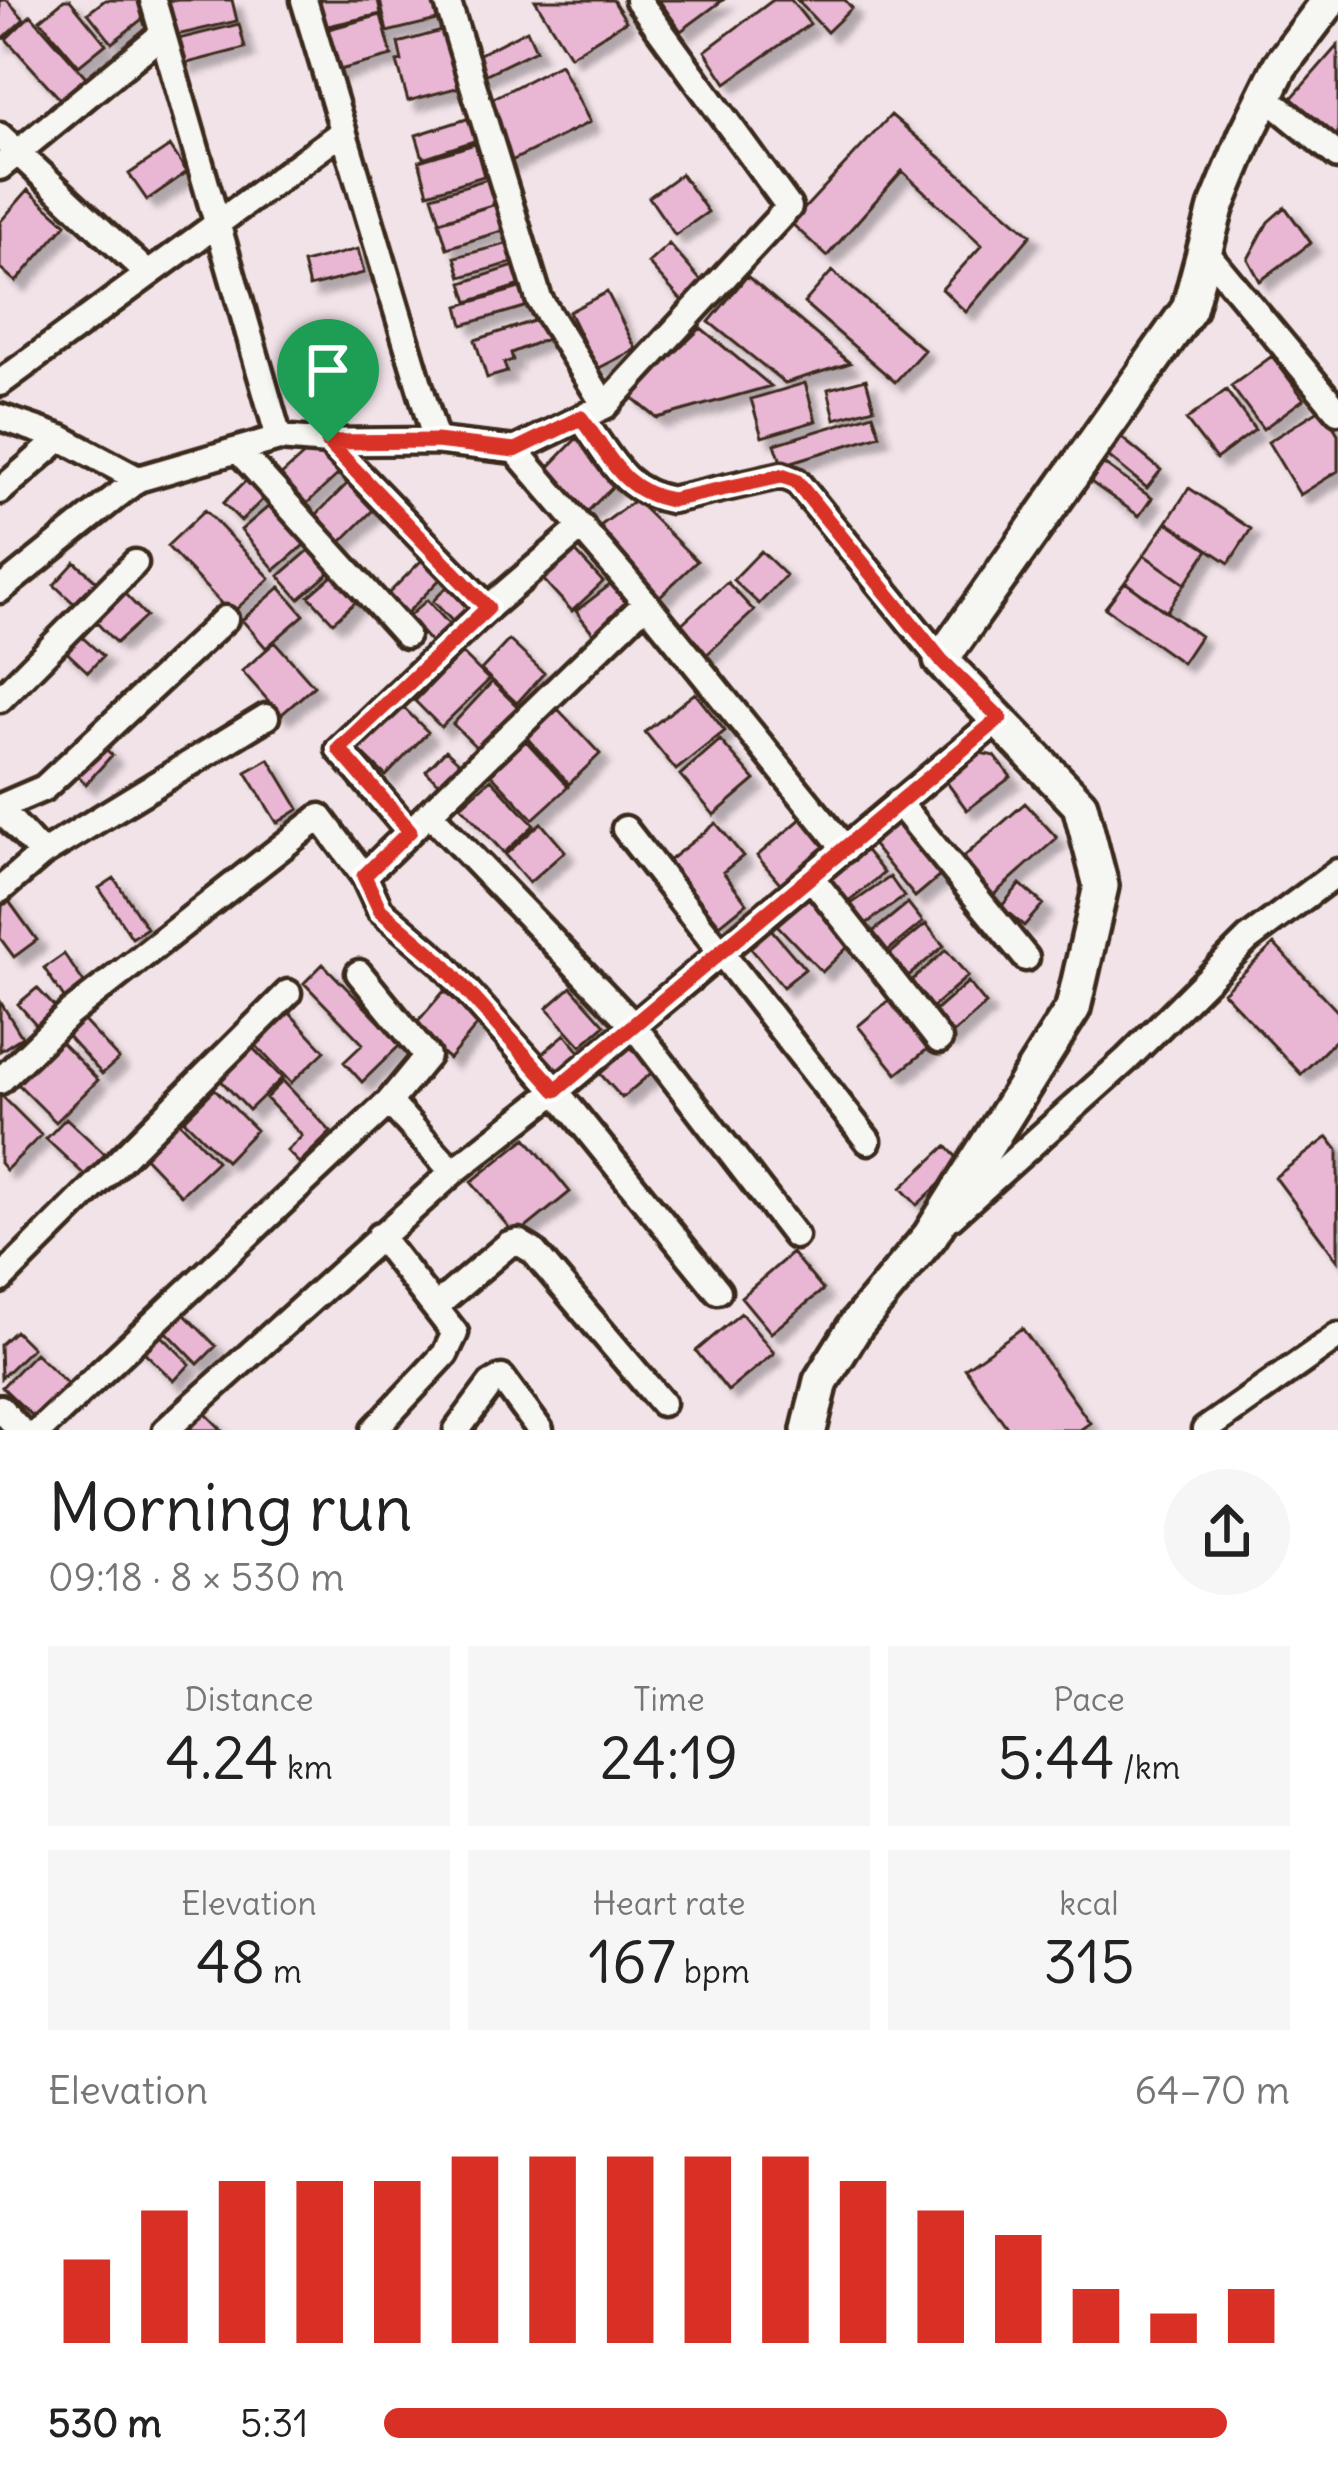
<!DOCTYPE html>
<html lang="en">
<head>
<meta charset="utf-8">
<style>
  :root { --surface:#fff; --page:#f6f6f6; --text:#222; --muted:#767676; --accent:#d93025 }
  body { margin:0; font-family:Delius,sans-serif; background:var(--page); color:var(--text); height:100vh; display:flex; flex-direction:column; font-size:45px; white-space:nowrap }
  * { box-sizing:border-box; margin:0 }
  p { font-size:39px; color:var(--muted) }
  .icon { flex:none; width:66px; height:66px; fill:none; stroke:currentColor; stroke-width:2; stroke-linecap:round; stroke-linejoin:round }
  .map { position:relative; height:1430px; overflow:hidden }
  .details { display:flex; flex-direction:column; background:var(--surface); flex:1 }
  .details>* { flex:none }
  .pin { position:absolute; display:grid; place-items:center; width:102px; height:102px; color:#fff; margin:-123px -51px; border-radius:50% 50% 50% 0; rotate:-45deg; box-shadow:0 0 12px #0007 }
  .pin .icon { rotate:45deg }
  .round { display:grid; place-items:center; flex:none; width:126px; height:126px; border-radius:63px; background:var(--page) }
  .overview { display:flex; align-items:center; justify-content:space-between; height:204px; padding:0 48px }
  h1 { font-size:66px; font-weight:600; line-height:90px }
  .stats { display:grid; grid-template-columns:repeat(3,1fr); gap:18px; height:204px; padding:12px 48px }
  .stats div { display:grid; align-content:center; border-radius:0px; background:var(--page); text-align:center }
  .stats b { font-size:60px; font-weight:600 }
  .stats small { font-size:33px; font-weight:400 }
  .stats p { font-size:33px }
  .chart { height:336px; padding:24px 48px }
  .chart p { display:flex; justify-content:space-between }
  .chart svg { width:100%; height:216px; margin-top:12px; stroke:var(--accent); stroke-width:6 }
  ul { padding:0 48px; list-style:none; font-size:39px }
  li { display:grid; grid-template-columns:192px 144px 1fr; align-items:center; height:90px }
  li i { height:30px; border-radius:15px; background:var(--accent) }
  .map>svg:first-child { display:block }
  .building { fill:#e9b7d4; stroke:#3b2a1e; stroke-width:3; filter:url(#shadow) }
  .lines { fill:none; stroke-linecap:round; stroke-linejoin:round }
  .street-casing { stroke:#3b2a1e; stroke-width:33 }
  .secondary-casing { stroke:#3b2a1e; stroke-width:42 }
  .street { stroke:#f6f6f2; stroke-width:24 }
  .secondary { stroke:#f6f6f2; stroke-width:33 }
  .route-casing { stroke:#fff; stroke-width:24 }
  .route { stroke:#d93025; stroke-width:15 }
</style>
</head>
<body>
<div class="map">
<svg width="1338" height="1430" viewBox="0 0 1338 1430">
  <defs>
    <filter id="shadow"><feDropShadow dx="9" dy="9" stdDeviation="3" flood-color="#0004"/></filter>
  </defs>
  <rect width="100%" height="100%" fill="#f2e3e9"/>
  <filter id="ink" filterUnits="userSpaceOnUse"><feTurbulence type="fractalNoise" baseFrequency=".00833" numOctaves="2"/><feDisplacementMap in="SourceGraphic" scale="24" xChannelSelector="R" yChannelSelector="G"/><feConvolveMatrix kernelMatrix="1 2 1 2 8 2 1 2 1" color-interpolation-filters="sRGB"/></filter>
  <g filter="url(#ink)">
    <path class="building" d="M0 0H7L24 19 0 41Z
      M64 0H70L106 44 79 66 40 20Z
      M105 0H142L147 5 141 9 146 16 112 43 88 13Z
      M169 0H232L237 21 177 35Z
      M311 0H378L381 14 319 28Z
      M380 0H433L437 20 387 32Z
      M535 0H613L626 21 570 56Z
      M659 0H723L681 31Z
      M773 0H791L810 24 726 83 705 51Z
      M797 0H845L852 8 827 32Z
      M31 15 86 77 61 100 6 39Z
      M381 15 392 56 332 72 321 31Z
      M239 24 245 48 184 64 178 39Z
      M445 30 460 87 408 101 397 62 402 61 398 43Z
      M527 30 536 50 478 78V55Z
      M1338 45V141L1290 100Z
      M560 64 590 122 507 163 488 101Z
      M891 115 1031 235 966 312 942 289 982 245 902 171 827 256 791 223Z
      M470 118 477 140 423 158 416 135Z
      M475 144 484 176 428 193 419 161Z
      M170 146 187 172 147 200 129 174Z
      M681 174 708 212 675 235 649 197Z
      M487 179 495 204 440 221 432 196Z
      M28 190 66 224 16 282 0 268V222Z
      M496 204 505 230 447 248 439 222Z
      M1285 207 1311 243 1260 281 1248 259 1268 222Z
      M510 243 515 262 461 277 455 257Z
      M669 244 703 283 682 301 648 263Z
      M358 249 364 273 309 287 303 263Z
      M514 266 521 285 468 302 462 283Z
      M832 271 924 350 895 382 804 303Z
      M747 276 850 363 785 383 709 322Z
      M523 287 528 306 463 325 458 306Z
      M607 292 636 349 597 369 569 312Z
      M540 319 546 339 511 353 513 360 504 363 507 372 487 378 475 340Z
      M701 328 771 386 657 418 630 396Z
      M1272 356 1304 399 1263 429 1231 386Z
      M866 379 874 408 835 419 828 389Z
      M805 383 816 421 762 437 751 399Z
      M1226 390 1255 430 1216 459 1186 420Z
      M1322 408 1338 434V471L1300 495 1268 442Z
      M873 414 880 435 782 465 775 444Z
      M1111 429 1161 470 1147 488 1097 447Z
      M577 438 619 480 582 517 541 475Z
      M318 442 343 470 303 507 277 479Z
      M1098 460 1152 498 1139 516 1085 478Z
      M251 476 268 494 241 521 223 503Z
      M352 479 378 505 338 545 312 519Z
      M1189 488 1251 529 1229 563 1167 522Z
      M276 500 310 540 275 570 241 530Z
      M635 500 697 561 659 597 596 529Z
      M205 510 270 578 231 614 167 546Z
      M1167 522 1208 550 1185 584 1144 555Z
      M315 545 335 568 299 599 279 576Z
      M572 548 603 582 572 611 541 577Z
      M761 551 786 575 759 604 733 580Z
      M1144 555 1185 584 1166 612 1125 582Z
      M425 557 444 575 407 613 388 594Z
      M75 562 100 584 79 608 54 585Z
      M339 570 362 596 333 622 309 596Z
      M452 582 477 608 458 627 433 601Z
      M727 582 754 611 704 657 677 628Z
      M1125 582 1200 636 1182 663 1105 608Z
      M611 584 631 609 596 637 576 611Z
      M280 587 304 615 266 648 242 620Z
      M124 593 146 616 116 643 95 621Z
      M427 600 455 631 436 648 408 617Z
      M73 629 103 656 88 672 59 645Z
      M509 640 544 673 517 703 481 670Z
      M275 642 314 686 281 715 242 671Z
      M462 653 489 680 441 727 415 701Z
      M492 682 520 709 479 750 453 724Z
      M695 693 725 731 676 770 645 732Z
      M399 703 428 732 386 776 356 747Z
      M558 709 600 754 569 784 527 738Z
      M720 740 755 780 714 815 680 775Z
      M526 741 568 787 533 819 491 774Z
      M99 743 112 755 86 784 73 772Z
      M446 750 463 766 443 788 426 771Z
      M980 753 995 756 1011 777 967 810 945 780Z
      M269 759 299 809 277 823 246 772Z
      M491 779 534 825 504 853 461 806Z
      M1025 803 1057 838 990 898 958 862Z
      M903 817 947 870 915 897 871 843Z
      M802 818 829 852 785 889 757 856Z
      M541 823 565 851 529 883 505 855Z
      M716 823 743 856 723 872 747 903 720 925 668 861Z
      M864 848 884 873 845 905 825 881Z
      M890 877 904 897 863 926 848 906Z
      M114 878 147 928 132 938 99 888Z
      M1020 884 1043 904 1024 926 1001 907Z
      M3 893 37 940 14 957 0 938Z
      M810 894 854 941 822 972 777 925Z
      M908 903 923 922 884 954 869 935Z
      M764 921 805 969 783 987 743 939Z
      M926 924 944 946 905 979 886 957Z
      M1274 944 1338 1012V1038L1301 1074 1223 992Z
      M946 950 968 976 929 1010 908 984Z
      M64 954 89 990 68 1004 44 968Z
      M323 964 401 1044 362 1082 344 1062 363 1044 304 983Z
      M968 982 986 1004 947 1039 928 1017Z
      M571 987 605 1025 581 1046 547 1008Z
      M37 988 60 1013 41 1030 18 1004Z
      M444 991 481 1021 449 1059 412 1028Z
      M895 995 935 1043 897 1074 858 1026Z
      M0 1001 22 1037 0 1051Z
      M282 1005 325 1051 291 1083 248 1037Z
      M82 1019 119 1059 102 1074 66 1034Z
      M565 1034 581 1053 554 1076 538 1057Z
      M628 1039 656 1069 622 1098 595 1068Z
      M245 1040 282 1078 249 1110 212 1071Z
      M60 1041 98 1080 56 1122 17 1083Z
      M283 1081 331 1132 299 1163 287 1151 302 1136 266 1098Z
      M215 1089 256 1130 226 1161 184 1120Z
      M0 1094 41 1135 6 1170 0 1163Z
      M66 1118 111 1160 91 1181 46 1139Z
      M176 1118 217 1161 181 1195 140 1152Z
      M1328 1137 1338 1150V1261L1275 1177Z
      M526 1138 570 1192 516 1236 471 1182Z
      M946 1146 962 1163 917 1205 901 1188Z
      M792 1253 823 1290 771 1333 741 1297Z
      M177 1307 216 1346 198 1364 160 1325Z
      M741 1313 774 1353 728 1391 696 1351Z
      M153 1327 190 1364 174 1381 136 1344Z
      M1022 1328 1090 1423 1080 1430H1009L965 1368Z
      M15 1331 32 1348 1 1378 0 1345Z
      M35 1353 75 1391 42 1425 2 1387Z
      M197 1405 222 1430H186L179 1424Z"/>
    <g class="lines">
      <defs>
        <path id="street" d="M153 0 279 438
          M304 0 436 441
          M447 0 539 299 605 406
          M1265 96 1338 156
          M0 136 148 274
          M0 167 161 35
          M1205 251 1338 411
          M0 383 341 133
          M0 417 61 438 138 479 279 438 328 442 436 441 515 450 646 603 845 849
          M581 418C610 456 621 491 671 500L782 475 796 481 941 660
          M328 442 488 608
          M238 450 406 635
          M515 450 605 406 789 207 638 0
          M0 491 61 438
          M0 590 138 479
          M0 699 135 563
          M898 802 1026 958
          M0 807 44 788 225 619
          M0 809 42 854
          M430 814 633 1025 795 1236
          M625 829 868 1141
          M409 831 339 749 488 608 582 527
          M364 876 646 603
          M811 877 939 1040
          M0 890 42 854 266 717
          M0 1081 70 1013 320 817 364 876 380 910 441 962 556 1091 718 1291
          M389 1102 453 1172
          M951 1217 1126 1060 1248 939 1338 872
          M0 1280 288 993
          M435 1307 509 1244 518 1242 533 1251 662 1403
          M0 1408 20 1430
          M40 1430 389 1102 427 1056 359 973
          M166 1430 453 1172 556 1091 1000 718
          M374 1430 445 1354 455 1333 379 1236
          M457 1430 491 1384 502 1378 540 1430
          M1205 1430 1338 1336"/>
        <path id="secondary" d="M809 1430 821 1381 856 1325 930 1236 1073 1008 1101 886 1080 805 941 660 1189 309 1216 208 1246 135 1280 66 1330 0"/>
      </defs>
      <use href="#street" class="street-casing"/>
      <use href="#secondary" class="secondary-casing"/>
      <use href="#street" class="street"/>
      <use href="#secondary" class="secondary"/>
    </g>
  </g>
  <g class="lines" filter="url(#ink)">
    <defs>
      <path id="route" d="M581 418C610 456 621 491 671 500L782 476 796 481 941 660 1000 718 556 1090 441 962 380 910 364 876 410 831 339 749 488 608 328 442 436 441 515 450Z"/>
    </defs>
    <use href="#route" class="route-casing"/>
    <use href="#route" class="route"/>
  </g>
</svg>
<div class="pin" style="left:328px;top:442px;background:#1e9e55"><svg class="icon" aria-label="arrive" viewBox="0 0 24 24"><path d="M6 21V4h12l-3 4 3 4H6"/></svg></div>
</div>
<section class="details">
<div class="overview"><div><h1>Morning run</h1><p>09:18 · 8 × 530 m</p></div><a class="round"><svg class="icon" aria-label="share" viewBox="0 0 24 24"><path d="M12 15V3M7 8l5-5 5 5M5 13v7h14v-7"/></svg></a></div>
<div class="stats">
<div><p>Distance</p><b>4.24<small> km</small></b></div>
<div><p>Time</p><b>24:19</b></div>
<div><p>Pace</p><b>5:44<small> /km</small></b></div>
</div>
<div class="stats">
<div><p>Elevation</p><b>48<small> m</small></b></div>
<div><p>Heart rate</p><b>167<small> bpm</small></b></div>
<div><p>kcal</p><b>315</b></div>
</div>
<div class="chart"><p><span>Elevation</span>64–70 m</p>
<svg viewBox="0 0 160 44" preserveAspectRatio="none"><path d="M5 44V27M15 44V17M25 44V11M35 44V11M45 44V11M55 44V6M65 44V6M75 44V6M85 44V6M95 44V6M105 44V11M115 44V17M125 44V22M135 44V33M145 44V38M155 44V33"/></svg>
</div>
<ul>
<li><b>530 m</b>5:31<i style="width:93%"></i></li>
</ul>
</section>
</body>
</html>
